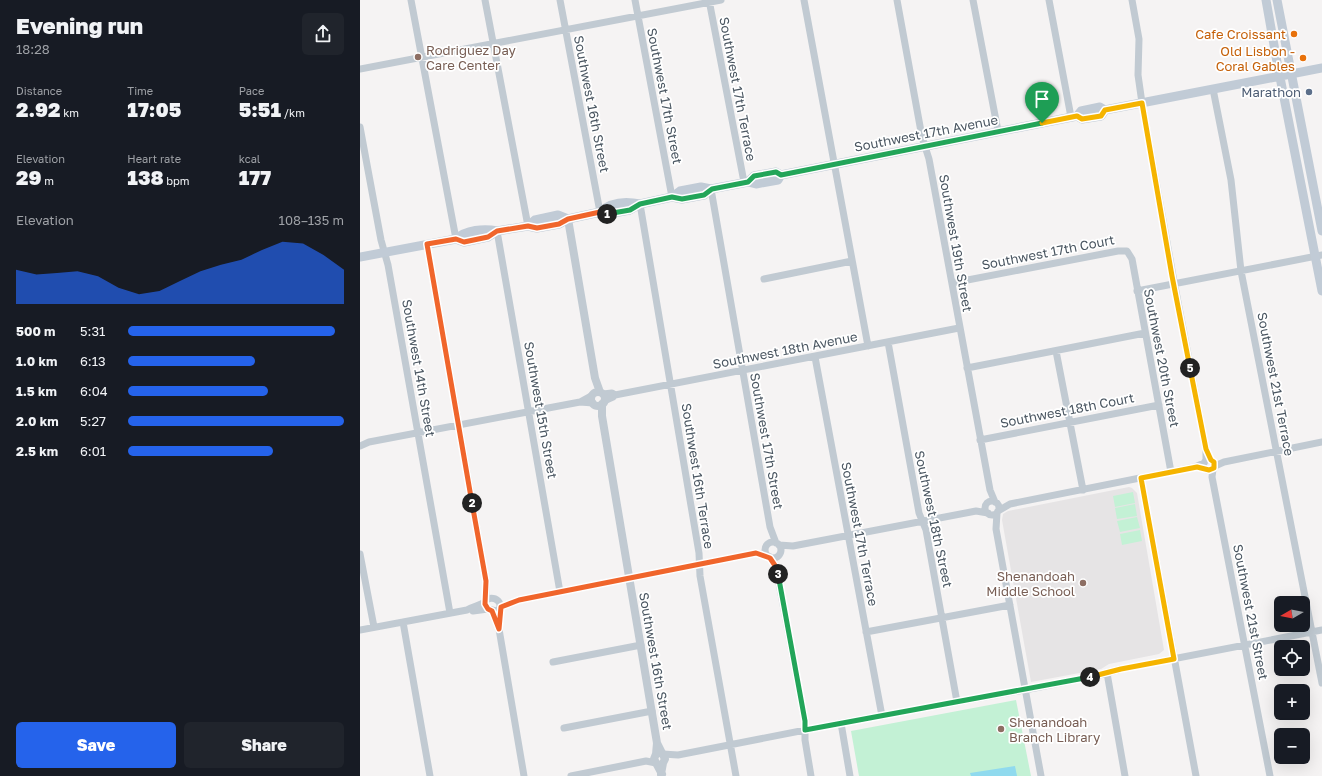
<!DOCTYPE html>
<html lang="en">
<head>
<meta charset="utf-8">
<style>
  :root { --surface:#171b24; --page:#20242c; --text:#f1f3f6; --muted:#9ea1a6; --accent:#2563eb }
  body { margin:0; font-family:"Golos Text",sans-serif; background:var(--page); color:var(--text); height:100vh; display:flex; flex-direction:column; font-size:15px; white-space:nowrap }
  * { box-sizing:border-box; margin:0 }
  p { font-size:13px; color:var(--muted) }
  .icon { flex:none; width:22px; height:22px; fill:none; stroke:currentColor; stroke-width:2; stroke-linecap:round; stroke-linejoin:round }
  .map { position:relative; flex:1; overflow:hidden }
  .side { display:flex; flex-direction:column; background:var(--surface); width:360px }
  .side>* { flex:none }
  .needle { width:26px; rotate:261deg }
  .fabs { position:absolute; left:914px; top:596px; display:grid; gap:8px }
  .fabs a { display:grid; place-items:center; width:36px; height:36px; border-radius:6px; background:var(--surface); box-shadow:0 4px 16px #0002; font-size:20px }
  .pin { position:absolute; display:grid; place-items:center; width:34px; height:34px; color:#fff; margin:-41px -17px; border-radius:50% 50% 50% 0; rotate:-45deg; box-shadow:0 0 4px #0007 }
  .pin .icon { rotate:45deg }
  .km { position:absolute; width:20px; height:20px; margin:-10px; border-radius:50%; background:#222; color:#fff; font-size:11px; line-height:20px; text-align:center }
  .round { display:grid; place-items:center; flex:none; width:42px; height:42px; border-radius:6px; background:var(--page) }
  .headline { display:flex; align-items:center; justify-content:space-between; height:68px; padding:0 16px }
  h1 { font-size:22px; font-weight:800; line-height:30px }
  .metrics { display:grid; grid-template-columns:repeat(3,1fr); gap:6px; height:68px; padding:4px 16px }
  .metrics div { display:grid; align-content:center }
  .metrics b { font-size:20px; font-weight:800 }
  .metrics small { font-size:11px; font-weight:400 }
  .metrics p { font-size:11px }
  .chart { height:112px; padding:8px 16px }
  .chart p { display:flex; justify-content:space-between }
  .chart svg { width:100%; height:72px; margin-top:4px; fill:var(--accent); opacity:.7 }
  .primary-button { display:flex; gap:8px; margin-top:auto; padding:8px 16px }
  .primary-button a { flex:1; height:46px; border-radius:6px; background:var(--accent); color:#fff; font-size:16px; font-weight:800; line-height:46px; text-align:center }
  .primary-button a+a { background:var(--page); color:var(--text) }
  ul { padding:0 16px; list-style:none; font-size:13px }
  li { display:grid; grid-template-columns:64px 48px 1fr; align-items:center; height:30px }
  li i { height:10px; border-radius:5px; background:var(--accent) }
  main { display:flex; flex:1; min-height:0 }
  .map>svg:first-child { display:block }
  .education { fill:#e6e4e5 }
  .green { fill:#c3f1d5 }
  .water { fill:#90daee }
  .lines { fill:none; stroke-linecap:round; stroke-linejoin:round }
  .minor { stroke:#c1cad2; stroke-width:7 }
  .tertiary { stroke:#c1cad2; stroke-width:8 }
  .secondary { stroke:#c1cbd6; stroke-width:9 }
  .split-1-casing { stroke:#fff; stroke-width:8 }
  .split-2-casing { stroke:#fff; stroke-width:8 }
  .split-3-casing { stroke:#fff; stroke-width:8 }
  .split-4-casing { stroke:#fff; stroke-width:8 }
  .split-5-casing { stroke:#fff; stroke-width:8 }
  .split-6-casing { stroke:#fff; stroke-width:8 }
  .split-1 { stroke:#22a559; stroke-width:5 }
  .split-2 { stroke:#f0652b; stroke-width:5 }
  .split-3 { stroke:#f0652b; stroke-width:5 }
  .split-4 { stroke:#22a559; stroke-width:5 }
  .split-5 { stroke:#f5b400; stroke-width:5 }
  .split-6 { stroke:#f5b400; stroke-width:5 }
  .food-dot { fill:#e8710a; stroke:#fff; stroke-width:1.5 }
  .education-dot { fill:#8d6e63; stroke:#fff; stroke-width:1.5 }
  .service-dot { fill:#5c6f8a; stroke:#fff; stroke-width:1.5 }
  .labels { text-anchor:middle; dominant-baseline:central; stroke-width:3.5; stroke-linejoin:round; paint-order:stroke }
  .food-label { font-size:13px; fill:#c56008; stroke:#fff; text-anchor:end }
  .education-label { font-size:13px; fill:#785e54; stroke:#fff; text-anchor:start }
  .street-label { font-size:13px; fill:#4a5661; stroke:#fff }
  .service-label { font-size:13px; fill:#4e5e75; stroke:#fff; text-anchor:end }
</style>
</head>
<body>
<main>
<section class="side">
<div class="headline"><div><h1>Evening run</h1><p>18:28</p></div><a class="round"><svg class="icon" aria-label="share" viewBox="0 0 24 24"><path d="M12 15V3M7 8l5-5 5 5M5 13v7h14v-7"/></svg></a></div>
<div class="metrics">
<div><p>Distance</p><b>2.92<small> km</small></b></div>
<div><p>Time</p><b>17:05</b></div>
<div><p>Pace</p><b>5:51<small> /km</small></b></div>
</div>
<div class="metrics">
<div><p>Elevation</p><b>29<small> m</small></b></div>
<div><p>Heart rate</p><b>138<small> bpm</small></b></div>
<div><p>kcal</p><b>177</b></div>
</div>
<div class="chart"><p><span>Elevation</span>108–135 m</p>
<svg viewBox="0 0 160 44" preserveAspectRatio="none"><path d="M0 44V23L10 26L20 25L30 24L40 27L50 34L60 38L70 36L80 30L90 24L100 20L110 17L120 11L130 6L140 7L150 14L160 23V44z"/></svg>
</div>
<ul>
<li><b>500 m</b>5:31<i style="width:96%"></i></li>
<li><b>1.0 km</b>6:13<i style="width:59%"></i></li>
<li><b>1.5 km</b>6:04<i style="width:65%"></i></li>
<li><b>2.0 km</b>5:27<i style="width:100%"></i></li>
<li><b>2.5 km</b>6:01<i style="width:67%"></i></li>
</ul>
<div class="primary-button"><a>Save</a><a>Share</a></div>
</section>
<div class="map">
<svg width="962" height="776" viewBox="0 0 962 776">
  <rect width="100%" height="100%" fill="#f5f3f3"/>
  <path class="education" d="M769 487 772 488 777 493 804 650 799 654 749 664 741 669 671 682 642 520 643 514 648 511Z"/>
  <path class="green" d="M773 492 775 503 755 507 753 496Z
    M775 504 777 516 757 519 755 508Z
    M777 517 780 528 760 532 757 521Z
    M780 530 782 541 762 545 760 534Z
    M656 700 671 776H499L491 731Z"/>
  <path class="water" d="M655 766 657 776H611L610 773Z"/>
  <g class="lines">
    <path class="minor" d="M51 0 96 239
      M125 0 168 226
      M200 0 240 212
      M275 0 312 197
      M349 0 384 182
      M444 0 508 346
      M537 0 562 137 569 159 630 490 635 502
      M613 0 638 131
      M689 0 711 117
      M772 0 779 39 778 75 782 103 813 276 846 449V460
      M0 69 361 0
      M853 89 871 180 881 271 962 683
      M0 127 21 240 28 265 90 613
      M351 189 410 527 416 543
      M280 204 339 553 340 576 376 776
      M137 231 200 592
      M67 244 126 581V600
      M404 279 492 261
      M592 283 758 251H767L772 259 811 472
      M777 291 962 255
      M528 342 559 513 566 530 597 702
      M696 351 723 490
      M455 357 522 716
      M607 368 785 333
      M243 394 252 393 255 395
      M244 401 253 397 255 395 599 328
      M220 402 231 396
      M620 440 799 405
      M0 446 9 442 220 402 233 403
      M843.5 465a5.5 5.5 0 1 1 11 0a5.5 5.5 0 1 1-11 0Z
      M855 466 864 462 962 442
      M853 469 852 477 910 776
      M781 478 836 776
      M625 508a7 7 0 1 1 14 0a7 7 0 1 1-14 0Z
      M638 511 650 504 835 467 844 463
      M637 513 636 529 681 776
      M405 550a8 8 0 1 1 16 0a8 8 0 1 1-16 0Z
      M419 545 433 546 616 511 628 513
      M0 554 14 627
      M410 557 416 567 445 721V740L451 776
      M141 607 159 600 396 553 408 556
      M113 611 128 609 136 611 140 609V604C138 599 133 597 127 599L125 604 128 609
      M132 611 139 629 164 776
      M43 622 70 776
      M0 630 107 610C113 606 119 606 125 602
      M506 632 650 605
      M193 662 281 645
      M747 673 765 776
      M481 723 490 776
      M204 728 292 711
      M303 754 318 755 481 723 675 688 739 675 761 669 962 630
      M211 776 286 761 296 763"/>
    <path class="tertiary" d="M208 219 235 378 240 392
      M231 399a7 7 0 1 1 14 0a7 7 0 1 1-14 0Z
      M242 404V416L297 743 296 754
      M297 743 305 759 303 763 301 774
      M299 753 296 754 294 759 302 774"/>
    <path class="secondary" d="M906 0 917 62 962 291
      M917 0 962 231
      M717 116 722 119 741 116 745 110 962 68
      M388 182 396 184 418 180 421 175
      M312 197 320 191 341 187 351 189 388 182 394 176 416 172 421 175 717 116 721 111 740 107 745 110
      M240 212C251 202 266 201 280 204
      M168 226 175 220 198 215 208 219
      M96 239C106 230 124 228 137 231
      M0 257 96 239 104 242 128 237 137 231 168 226 177 228 199 224 208 219 240 212 248 214 270 210 280 204 312 197 322 199 344 195 351 189"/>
  </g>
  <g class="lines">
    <defs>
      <path id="split-1" d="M247 214 270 210 280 204 312 197 322 199 344 195 352 189 388 182 394 176 416 172 421 175 682 123"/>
      <path id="split-2" d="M112 503 67 244 96 239 104 242 128 237 137 231 168 226 177 228 199 224 208 219 240 212 247 214"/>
      <path id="split-3" d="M112 503 126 581 125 604 128 609 132 611 139 629 141 607 159 600 396 553 410 558 416 567 418 574"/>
      <path id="split-4" d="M418 574 445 721V730L730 677"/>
      <path id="split-5" d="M730 677 761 669 814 659 781 478 837 467 849 470 854 468V462L851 460 846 449 830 368"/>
      <path id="split-6" d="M682 123 717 116 722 119 741 116 745 110 782 103 812 276 830 368"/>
    </defs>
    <use href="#split-1" class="split-1-casing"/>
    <use href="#split-2" class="split-2-casing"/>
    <use href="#split-3" class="split-3-casing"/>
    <use href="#split-4" class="split-4-casing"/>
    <use href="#split-5" class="split-5-casing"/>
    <use href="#split-6" class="split-6-casing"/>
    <use href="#split-1" class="split-1"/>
    <use href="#split-2" class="split-2"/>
    <use href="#split-3" class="split-3"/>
    <use href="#split-4" class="split-4"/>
    <use href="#split-5" class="split-5"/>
    <use href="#split-6" class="split-6"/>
  </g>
  <g class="food-dot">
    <circle cx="934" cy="34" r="4"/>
    <circle cx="943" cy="58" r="4"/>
  </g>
  <g class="education-dot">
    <circle cx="58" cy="57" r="4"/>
    <circle cx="723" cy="583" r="4"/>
    <circle cx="641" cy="729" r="4"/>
  </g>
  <circle class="service-dot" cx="949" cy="92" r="4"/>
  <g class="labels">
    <g class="food-label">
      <text x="926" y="34">Cafe Croissant</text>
      <text x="935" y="51">Old Lisbon -<tspan x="935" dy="15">Coral Gables</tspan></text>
    </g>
    <g class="education-label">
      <text x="66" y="50">Rodriguez Day<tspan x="66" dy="15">Care Center</tspan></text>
      <text x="715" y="576" text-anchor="end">Shenandoah<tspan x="715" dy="15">Middle School</tspan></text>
      <text x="649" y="722">Shenandoah<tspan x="649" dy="15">Branch Library</tspan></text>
    </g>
    <g class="street-label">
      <text transform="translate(378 89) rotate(79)">Southwest 17th Terrace</text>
      <text transform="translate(305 96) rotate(79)">Southwest 17th Street</text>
      <text transform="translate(232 104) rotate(79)">Southwest 16th Street</text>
      <text transform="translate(566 133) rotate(-11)">Southwest 17th Avenue</text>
      <text transform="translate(596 243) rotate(80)">Southwest 19th Street</text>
      <text transform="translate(688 252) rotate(-11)">Southwest 17th Court</text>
      <text transform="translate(425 350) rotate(-11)">Southwest 18th Avenue</text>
      <text transform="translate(802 358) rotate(79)">Southwest 20th Street</text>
      <text transform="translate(59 368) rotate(80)">Southwest 14th Street</text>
      <text transform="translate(916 384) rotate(79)">Southwest 21st Terrace</text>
      <text transform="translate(181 410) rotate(80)">Southwest 15th Street</text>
      <text transform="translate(707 410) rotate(-11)">Southwest 18th Court</text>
      <text transform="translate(407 441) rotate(80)">Southwest 17th Street</text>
      <text transform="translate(338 476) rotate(81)">Southwest 16th Terrace</text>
      <text transform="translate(574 519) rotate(78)">Southwest 18th Street</text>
      <text transform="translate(500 534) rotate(79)">Southwest 17th Terrace</text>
      <text transform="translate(891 612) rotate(79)">Southwest 21st Street</text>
      <text transform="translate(296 661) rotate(80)">Southwest 16th Street</text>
    </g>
    <g class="service-label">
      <text x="941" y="92">Marathon</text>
    </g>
  </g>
</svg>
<div class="fabs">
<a><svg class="needle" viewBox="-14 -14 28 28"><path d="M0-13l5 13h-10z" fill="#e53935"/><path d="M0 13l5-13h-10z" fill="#9ea1a6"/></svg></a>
<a><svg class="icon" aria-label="locate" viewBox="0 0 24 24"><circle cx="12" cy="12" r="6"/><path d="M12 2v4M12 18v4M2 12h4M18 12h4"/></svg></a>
<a>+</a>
<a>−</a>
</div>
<div class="pin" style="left:682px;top:123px;background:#1e9e55"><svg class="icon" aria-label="arrive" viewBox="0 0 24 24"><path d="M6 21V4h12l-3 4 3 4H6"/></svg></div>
<b class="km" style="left:247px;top:214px">1</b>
<b class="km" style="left:112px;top:503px">2</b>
<b class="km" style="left:418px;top:574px">3</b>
<b class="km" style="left:730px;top:677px">4</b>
<b class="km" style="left:830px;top:368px">5</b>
</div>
</main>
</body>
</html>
